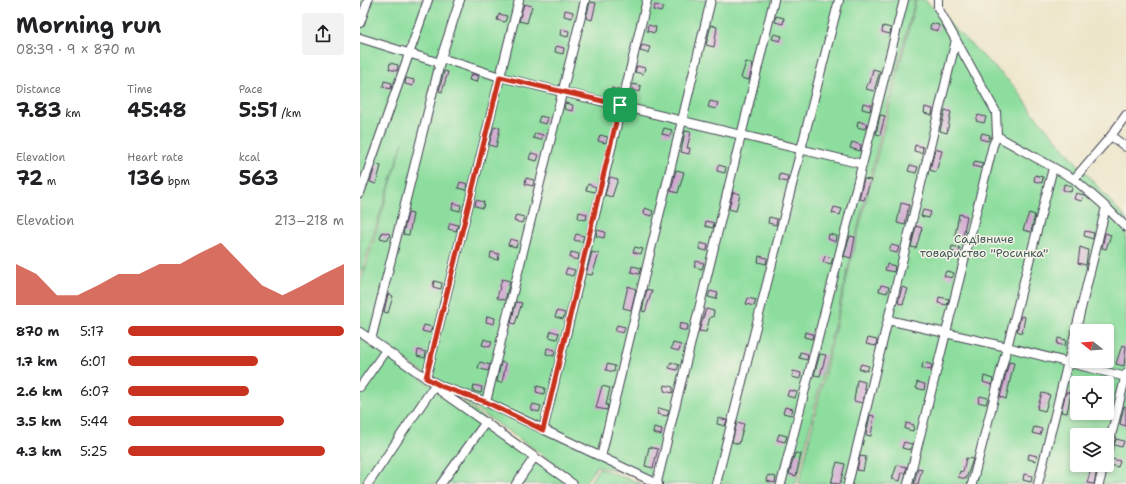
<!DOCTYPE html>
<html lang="en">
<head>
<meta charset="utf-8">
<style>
  :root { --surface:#fff; --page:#f2f2f2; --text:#202124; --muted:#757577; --accent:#c8321e }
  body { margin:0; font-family:"Shantell Sans",sans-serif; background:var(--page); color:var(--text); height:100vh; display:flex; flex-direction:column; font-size:15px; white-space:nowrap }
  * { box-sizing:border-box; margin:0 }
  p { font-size:13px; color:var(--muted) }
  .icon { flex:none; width:22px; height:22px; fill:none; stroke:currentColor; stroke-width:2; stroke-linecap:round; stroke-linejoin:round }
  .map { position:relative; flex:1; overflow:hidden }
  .details { display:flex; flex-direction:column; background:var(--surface); width:360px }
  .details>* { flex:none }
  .needle { width:26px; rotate:287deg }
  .tools { position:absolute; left:710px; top:324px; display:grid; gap:8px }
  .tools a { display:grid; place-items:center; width:44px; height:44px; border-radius:4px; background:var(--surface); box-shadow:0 2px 6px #0003; font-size:20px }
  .pin { position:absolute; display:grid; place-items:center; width:34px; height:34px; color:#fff; margin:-17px; border-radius:8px; box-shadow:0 2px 6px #0006 }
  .round { display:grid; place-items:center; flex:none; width:42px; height:42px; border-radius:4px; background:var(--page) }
  .headline { display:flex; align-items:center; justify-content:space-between; height:68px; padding:0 16px }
  h1 { font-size:22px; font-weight:700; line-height:30px }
  .metrics { display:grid; grid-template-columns:repeat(3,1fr); gap:6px; height:68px; padding:4px 16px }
  .metrics div { display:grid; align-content:center }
  .metrics b { font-size:20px; font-weight:700 }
  .metrics small { font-size:11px; font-weight:400 }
  .metrics p { font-size:11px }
  .chart { height:112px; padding:8px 16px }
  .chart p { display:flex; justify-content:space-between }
  .chart svg { width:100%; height:72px; margin-top:4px; fill:var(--accent); opacity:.7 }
  ul { padding:0 16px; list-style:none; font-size:13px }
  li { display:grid; grid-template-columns:64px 48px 1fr; align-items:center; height:30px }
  li i { height:10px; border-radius:5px; background:var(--accent) }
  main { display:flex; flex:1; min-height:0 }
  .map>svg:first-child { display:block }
  .green { fill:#8dde9e; stroke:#58806c; fill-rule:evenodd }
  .building { fill:#d1a7d2 }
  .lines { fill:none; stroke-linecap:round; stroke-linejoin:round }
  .minor-casing { stroke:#403f50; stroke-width:10 }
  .minor { stroke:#fff; stroke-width:8 }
  .route-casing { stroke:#fff; stroke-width:8 }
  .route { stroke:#c8321e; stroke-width:5 }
  .labels { text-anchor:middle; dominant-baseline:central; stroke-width:3; stroke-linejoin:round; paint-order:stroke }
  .park-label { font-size:12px; fill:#425a59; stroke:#f7f3e8 }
</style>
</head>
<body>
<main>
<section class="details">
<div class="headline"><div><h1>Morning run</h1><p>08:39 · 9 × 870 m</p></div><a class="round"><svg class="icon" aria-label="share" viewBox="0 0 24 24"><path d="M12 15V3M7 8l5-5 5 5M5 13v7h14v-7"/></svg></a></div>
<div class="metrics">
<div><p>Distance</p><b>7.83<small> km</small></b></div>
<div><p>Time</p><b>45:48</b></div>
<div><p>Pace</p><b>5:51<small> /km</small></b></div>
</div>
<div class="metrics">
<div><p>Elevation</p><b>72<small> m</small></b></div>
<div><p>Heart rate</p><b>136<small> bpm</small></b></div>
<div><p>kcal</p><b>563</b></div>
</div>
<div class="chart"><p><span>Elevation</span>213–218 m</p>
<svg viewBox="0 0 160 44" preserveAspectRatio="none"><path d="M0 44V19L10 25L20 38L30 38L40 32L50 25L60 25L70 19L80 19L90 12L100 6L110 19L120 32L130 38L140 32L150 25L160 19V44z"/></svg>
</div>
<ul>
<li><b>870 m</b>5:17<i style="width:100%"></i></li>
<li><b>1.7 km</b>6:01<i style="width:60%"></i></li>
<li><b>2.6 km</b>6:07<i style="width:56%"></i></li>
<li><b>3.5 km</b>5:44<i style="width:72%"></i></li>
<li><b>4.3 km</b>5:25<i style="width:91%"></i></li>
</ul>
</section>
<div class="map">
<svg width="766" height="484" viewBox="0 0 766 484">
  <rect width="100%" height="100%" fill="#f7f3e8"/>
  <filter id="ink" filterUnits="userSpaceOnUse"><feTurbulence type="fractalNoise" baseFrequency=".025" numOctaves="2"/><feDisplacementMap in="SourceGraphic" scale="8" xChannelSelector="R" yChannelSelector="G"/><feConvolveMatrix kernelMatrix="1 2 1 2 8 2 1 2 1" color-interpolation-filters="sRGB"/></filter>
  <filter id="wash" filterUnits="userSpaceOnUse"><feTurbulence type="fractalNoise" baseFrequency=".012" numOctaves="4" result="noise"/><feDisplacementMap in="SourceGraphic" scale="16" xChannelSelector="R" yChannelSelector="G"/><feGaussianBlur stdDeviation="0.9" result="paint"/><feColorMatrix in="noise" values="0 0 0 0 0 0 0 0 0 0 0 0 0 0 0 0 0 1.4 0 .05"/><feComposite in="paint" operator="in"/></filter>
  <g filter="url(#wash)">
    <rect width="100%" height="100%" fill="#ede6ca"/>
    <path class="green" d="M0 0H555L530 95 436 484H298L270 473 237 466 224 484H220L183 455 0 329V286L43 142 0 277Z
      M556 0H565L657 89 673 113 766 219V484H439L489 269ZM717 331H747V361H717ZM717 383H747V413H717ZM717 435H747V465H717Z
      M0 337 63 380 108 406 209 484H0Z
      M239 468 282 484H229Z"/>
    <g id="blocks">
      <path class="building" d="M230 2 236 3 232 20 226 18Z
        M164 4 172 6 167 23 159 21Z
        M295 5 303 7 301 12 293 10Z
        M205 10 213 12 212 18 204 16Z
        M139 14 147 16 145 22 137 20Z
        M416 16 424 18 423 24 415 22Z
        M571 23 579 25 578 31 570 29Z
        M288 25 296 27 295 33 287 31Z
        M351 25 357 27 354 47 346 45Z
        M523 26 531 28 530 34 522 32Z
        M201 29 209 31 208 37 200 35Z
        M414 34 422 36 420 41 412 39Z
        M282 45 290 47 288 53 280 51Z
        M196 46 204 48 203 54 195 52Z
        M386 62 393 64 389 80 381 78Z
        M30 63 38 65 37 71 29 69Z
        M277 66 285 68 283 74 275 72Z
        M513 69 520 71 514 91 506 89 508 83H510Z
        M84 71 88 72 82 92 79 91Z
        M111 74 119 76 117 82 109 80Z
        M46 78 54 80 53 86 45 84Z
        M24 81 32 83 31 89 23 87Z
        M273 84 281 86 280 92 272 90Z
        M251 88 259 90 257 96 249 94Z
        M350 101 358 103 356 109 348 107Z
        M205 103 213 105 212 111 204 109Z
        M503 103 511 105 510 111 502 109Z
        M565 107 573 109 572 115 564 113Z
        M585 110 591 112 587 133 580 131Z
        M520 115 525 116 520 135 516 134Z
        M618 115 626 117 624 123 616 121Z
        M180 116 188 118 186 124 178 122Z
        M498 121 507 124 505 129 497 127Z
        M134 127 140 128 136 147 129 145Z
        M304 128 312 130 310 136 302 134Z
        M325 131 331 132 327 148H330L329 154 321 152Z
        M175 133 183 135 181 140 173 138Z
        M622 133 630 135 628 141 620 139Z
        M240 135 248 137 246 143 238 141Z
        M492 142 501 145 500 151 490 148Z
        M555 145 563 147 562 153 554 151Z
        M575 149 582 151 576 172 570 170Z
        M171 153 179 155 177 161 169 159Z
        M615 161 623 163 621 168 613 166Z
        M16 164 21 166 16 184 10 182Z
        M358 165 366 167 365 173 357 171Z
        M550 165 558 167 556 173 548 171Z
        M316 170 324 172 318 193 311 191Z
        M420 174 428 176 427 182 419 180Z
        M675 175 683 177 682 183 674 181Z
        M250 177 258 179 252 197 245 195Z
        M166 178 174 180 173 186 165 184Z
        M504 179 511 180 504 200 499 199Z
        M100 182 108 184 106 190 98 188Z
        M228 184 236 187 235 192 226 190Z
        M704 184 712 186 711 192 703 190Z
        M373 192 380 194 376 211 369 209Z
        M716 193 724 195 722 201 714 199Z
        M116 200 124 202 123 208 115 206Z
        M93 203 101 205 100 211 92 209Z
        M541 203 549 205 545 225 537 223Z
        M474 207 482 209 480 215 472 213Z
        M285 208 293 211 292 216 284 214Z
        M563 210 571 212 569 218 561 216Z
        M219 212 227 214 226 220 218 218Z
        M48 213 53 214 49 235 43 234Z
        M669 213 675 215 671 232 663 230Z
        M599 214 607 216 603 237 595 235Z
        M156 215 164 217 162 223 154 221Z
        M409 217 417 219 416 225 408 223Z
        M346 221 354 223 353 228 345 226Z
        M90 223 98 225 96 231 88 229Z
        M556 226 562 228 556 248 551 247Z
        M237 230 245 232 244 238 236 236Z
        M725 231 734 233 733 239 724 236Z
        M22 232 30 234 28 240 20 238Z
        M745 233 751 235 746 249 742 248Z
        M216 234 224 236 222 242 214 240Z
        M469 234 477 236 476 242 468 239Z
        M490 236 495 237 491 258 484 256Z
        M150 239 158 241 156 247 148 245Z
        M340 243 348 245 347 251 339 249Z
        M531 245 539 247 537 253 529 251Z
        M592 246 600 248 599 254 591 251Z
        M275 247 283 249 281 254 273 252Z
        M720 247 728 250 726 265 718 263Z
        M131 252 139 254 138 260 130 258Z
        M211 252 219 254 218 260 210 258Z
        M232 252 239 254 232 275 226 274Z
        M399 256 407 258 406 264 398 262Z
        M465 256 473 258 471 264 463 262Z
        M336 261 344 263 342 269 334 267Z
        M527 264 535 266 534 272 525 270Z
        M272 266 281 268 279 274 271 272Z
        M207 268 215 270 213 276 205 274Z
        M586 271 594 273 592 278 584 276Z
        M142 279 150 281 145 300 137 298Z
        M74 281 82 283 81 289 73 287Z
        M521 285 529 287 527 293 519 291Z
        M268 286 276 289 271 310 263 308Z
        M542 287 548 289 543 304 538 303Z
        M287 289 292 291 285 312 282 311Z
        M350 291 358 293 356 299 348 297Z
        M28 294 33 296 28 313 24 312Z
        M579 297 589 299 587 305 578 303Z
        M388 298 396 300 394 306 386 304Z
        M156 302 162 303 155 324 151 323Z
        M346 309 354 311 353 317H350L346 332 339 331Z
        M197 311 205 313 203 319 195 317Z
        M127 316 135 318 134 324 126 322Z
        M661 316 665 317 662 333 657 331Z
        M320 323 328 325 327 331 319 329Z
        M64 325 72 327 70 333 62 331Z
        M257 325 265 327 263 333 255 331Z
        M191 331 199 333 197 339 189 337Z
        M445 332 453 334 452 339 444 337Z
        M508 338 517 340 516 346 506 344Z
        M698 338 706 340 705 346 697 344Z
        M124 339 132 342 130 347 122 345Z
        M313 343 321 345 319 351 311 349Z
        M762 345 766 346 764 366 756 364Z
        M187 348 195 350 194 356 186 354Z
        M58 350 66 352 65 358 57 356Z
        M440 352 448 354 447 360 439 358Z
        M460 354 466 355 460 376 454 375Z
        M120 362 130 365 128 371 118 368Z
        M141 362 146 364 142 383 137 382Z
        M311 362 319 365 317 370 309 368Z
        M563 362 572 365 571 370 562 368Z
        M649 362 654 363 646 399 640 397Z
        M247 364 255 366 254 372 246 370Z
        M501 364 509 366 507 371 499 369Z
        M433 371 441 373 440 379 432 377Z
        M624 376 633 379 632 385 623 382Z
        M497 380 505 382 504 388 506 389 502 403 494 401Z
        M557 382 565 384 564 390 556 388Z
        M114 385 122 387 121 393 113 391Z
        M305 385 313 387V393L304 391Z
        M177 386 185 388 184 394 176 392Z
        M242 386 250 388 246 405H248L247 410 236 408Z
        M429 390 437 392 435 398 427 396Z
        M706 392 711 393 707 413 701 412Z
        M682 393 690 395 685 411 677 409Z
        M620 396 628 398 626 404 618 402Z
        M173 404 181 406 179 412 171 410Z
        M764 406 766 407V426L760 424Z
        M425 407 433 409 431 415 423 413Z
        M299 408 309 411 307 416 297 414Z
        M510 415 514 416 511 436 506 435Z
        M358 418 367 420 365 426 357 424Z
        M377 422 384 424 379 444 372 442Z
        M546 423 554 425 553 431 545 429Z
        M294 427 302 429 301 435 293 433Z
        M674 427 682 429 680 435 672 433Z
        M419 434 427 436 425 442 417 440Z
        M756 439 764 441 762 447 754 445Z
        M544 442 552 444 550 450 542 448Z
        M289 447 298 449 293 468 285 466Z
        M435 453 441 454 436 476 429 474Z
        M669 454 677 456 676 461 668 459Z
        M500 456 506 457 503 471 497 470Z
        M606 458 613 459 606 479 598 477 600 471 603 472Z
        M752 459 760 461 758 467 750 465Z
        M477 462 485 464 480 484 471 483Z
        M537 465 547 467 545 473 542 472 540 481 532 479Z
        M732 465H738L734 484 727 483Z
        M558 468 562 469 558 484H554Z
        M664 474 672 476 671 482 663 480Z
        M408 475 416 477 415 483 407 481Z"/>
    </g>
  </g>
  <g filter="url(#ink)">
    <use href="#blocks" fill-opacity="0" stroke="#403f50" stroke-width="1"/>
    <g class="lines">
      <defs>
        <path id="minor" d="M100 0 81 58 140 77 502 164
          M159 0 66 378 83 387 126 402 298 484
          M578 0V8L636 112 637 136 714 179 746 207 766 227
          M0 23 8 0
          M0 38 80 63 11 340
          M751 136 766 147
          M714 179 751 136 766 115
          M0 193 68 0
          M528 320 647 347 766 377
          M0 332 66 378
          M0 387 26 350
          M76 388 213 484
          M126 402 225 0
          M183 430 287 0
          M747 453 766 374
          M241 457 351 0
          M297 482 414 0
          M8 484 74 386
          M81 484 126 422
          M156 484 174 458
          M356 484 479 0
          M421 484 544 0
          M488 484 596 40
          M548 484 633 145 637 136
          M612 484 693 168
          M678 484 746 207
          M739 484 744 465"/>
      </defs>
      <use href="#minor" class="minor-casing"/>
      <use href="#minor" class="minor"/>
    </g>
  </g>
  <g class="lines" filter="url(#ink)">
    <defs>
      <path id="route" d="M140 77 260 105 183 430 126 402 83 387 66 378Z"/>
    </defs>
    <use href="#route" class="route-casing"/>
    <use href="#route" class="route"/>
  </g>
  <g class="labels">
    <g class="park-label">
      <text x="624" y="239">Садівниче<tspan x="624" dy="14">товариство "Росинка"</tspan></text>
    </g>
  </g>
</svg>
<div class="tools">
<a><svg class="needle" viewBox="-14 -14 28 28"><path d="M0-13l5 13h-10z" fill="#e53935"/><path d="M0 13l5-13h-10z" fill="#757577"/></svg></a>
<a><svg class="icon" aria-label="locate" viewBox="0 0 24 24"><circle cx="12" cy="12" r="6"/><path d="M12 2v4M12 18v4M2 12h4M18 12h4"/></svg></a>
<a><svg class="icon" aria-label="layers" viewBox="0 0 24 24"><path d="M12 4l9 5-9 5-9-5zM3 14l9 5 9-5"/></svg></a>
</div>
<div class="pin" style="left:260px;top:105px;background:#1e9e55"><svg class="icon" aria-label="arrive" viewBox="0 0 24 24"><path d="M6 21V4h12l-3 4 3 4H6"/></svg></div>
</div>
</main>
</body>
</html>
